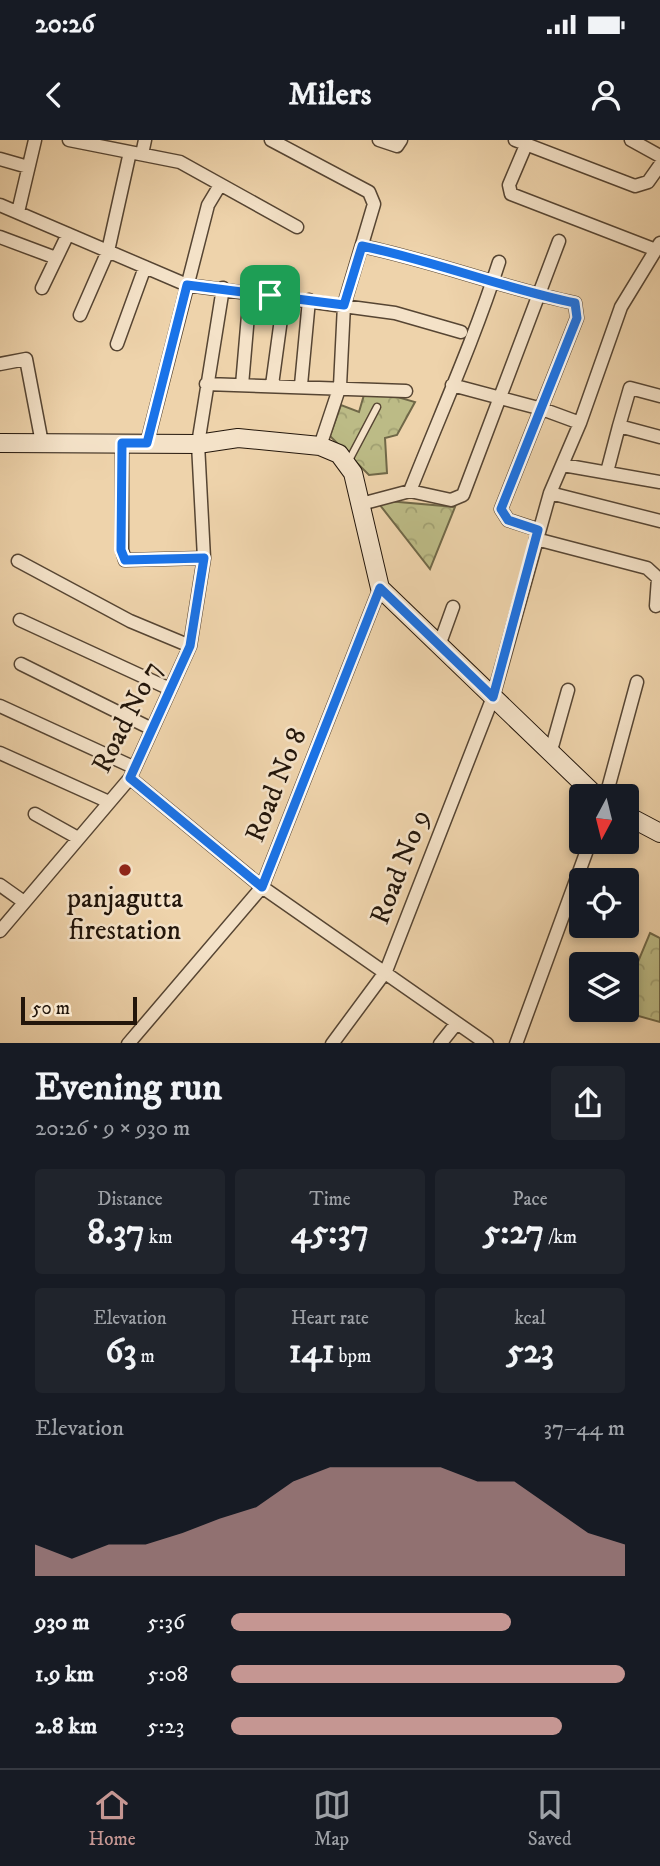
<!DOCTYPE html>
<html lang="en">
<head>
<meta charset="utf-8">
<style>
  :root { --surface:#171b24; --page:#20242c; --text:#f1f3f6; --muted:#9ea1a6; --line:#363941; --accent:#c59692 }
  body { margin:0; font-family:"IM FELL DW Pica",serif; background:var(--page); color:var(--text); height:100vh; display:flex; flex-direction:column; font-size:26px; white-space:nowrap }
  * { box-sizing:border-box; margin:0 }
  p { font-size:23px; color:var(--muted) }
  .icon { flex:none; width:38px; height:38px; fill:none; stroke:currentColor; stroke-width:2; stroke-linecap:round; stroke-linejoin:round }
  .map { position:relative; height:903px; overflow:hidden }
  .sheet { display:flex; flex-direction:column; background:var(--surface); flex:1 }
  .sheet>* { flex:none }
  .needle { width:46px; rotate:187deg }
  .tools { position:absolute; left:569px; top:644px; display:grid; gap:14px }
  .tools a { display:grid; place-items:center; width:70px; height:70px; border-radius:7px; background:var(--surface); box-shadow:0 4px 10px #0003; font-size:35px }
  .scale { position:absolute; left:21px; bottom:18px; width:116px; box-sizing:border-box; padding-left:7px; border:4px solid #23160b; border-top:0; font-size:19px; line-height:24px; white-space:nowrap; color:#23160b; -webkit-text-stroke:5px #f4e2c8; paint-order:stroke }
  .pin { position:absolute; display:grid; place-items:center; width:60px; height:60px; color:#fff; margin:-30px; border-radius:14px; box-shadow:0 4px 10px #0006 }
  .round { display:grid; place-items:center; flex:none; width:74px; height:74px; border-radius:7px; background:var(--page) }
  .overview { display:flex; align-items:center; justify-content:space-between; height:119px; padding:0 35px }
  h1 { font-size:38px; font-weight:700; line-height:52px }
  .stats { display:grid; grid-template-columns:repeat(3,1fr); gap:10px; height:119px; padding:7px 35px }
  .stats div { display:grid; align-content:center; border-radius:7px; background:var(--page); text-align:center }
  .stats b { font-size:35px; font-weight:700 }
  .stats small { font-size:19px; font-weight:400 }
  .stats p { font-size:19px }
  .chart { height:196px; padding:14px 35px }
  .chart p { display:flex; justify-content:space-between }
  .chart svg { width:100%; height:126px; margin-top:7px; fill:var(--accent); opacity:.7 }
  ul { padding:0 35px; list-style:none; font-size:23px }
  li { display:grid; grid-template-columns:112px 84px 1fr; align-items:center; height:52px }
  li i { height:18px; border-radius:9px; background:var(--accent) }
  .status { display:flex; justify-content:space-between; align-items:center; height:49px; padding:0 35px; background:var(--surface); direction:ltr }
  .status svg { height:19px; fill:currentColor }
  header { display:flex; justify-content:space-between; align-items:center; height:91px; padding:0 35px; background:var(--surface); font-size:32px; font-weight:700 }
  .menu { display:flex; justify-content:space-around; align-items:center; height:98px; border-top:2px solid var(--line); background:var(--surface); font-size:19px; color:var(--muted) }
  .menu a { display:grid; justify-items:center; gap:4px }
  .menu .selected { color:var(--accent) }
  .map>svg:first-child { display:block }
  .forest { fill:url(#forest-crowns); stroke:#706848; stroke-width:2 }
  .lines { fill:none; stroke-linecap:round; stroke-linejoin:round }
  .lane-casing { stroke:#564533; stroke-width:9 }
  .street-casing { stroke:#564533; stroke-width:15 }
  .secondary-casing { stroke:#23160b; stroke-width:20 }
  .lane { stroke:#f4e2c8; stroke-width:6 }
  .street { stroke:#f4e2c8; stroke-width:12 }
  .secondary { stroke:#f4e2c8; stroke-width:18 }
  .route-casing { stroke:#fff; stroke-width:14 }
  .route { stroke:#1a73e8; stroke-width:9 }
  .poi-dot { fill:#8f2418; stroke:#f4e2c8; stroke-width:2.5 }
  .labels { text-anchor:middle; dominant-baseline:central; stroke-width:5; stroke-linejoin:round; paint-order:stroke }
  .street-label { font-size:28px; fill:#23160b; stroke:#f4e2c8 }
  .poi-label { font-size:28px; fill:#23160b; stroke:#f4e2c8 }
</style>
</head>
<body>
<div class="status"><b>20:26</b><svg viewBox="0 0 49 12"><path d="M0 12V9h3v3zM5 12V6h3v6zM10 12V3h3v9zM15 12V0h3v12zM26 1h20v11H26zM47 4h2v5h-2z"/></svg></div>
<header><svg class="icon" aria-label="back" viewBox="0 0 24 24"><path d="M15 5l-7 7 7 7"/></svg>Milers<svg class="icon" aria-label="person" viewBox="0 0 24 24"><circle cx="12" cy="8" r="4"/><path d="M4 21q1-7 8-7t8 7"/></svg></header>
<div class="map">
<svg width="660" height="904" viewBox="0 0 660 904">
  <defs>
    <pattern id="forest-crowns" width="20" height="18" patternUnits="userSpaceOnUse" patternTransform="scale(1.75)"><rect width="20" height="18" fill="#bcbb86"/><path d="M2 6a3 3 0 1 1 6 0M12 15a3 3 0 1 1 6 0" fill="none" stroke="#a1a072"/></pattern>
  </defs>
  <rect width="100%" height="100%" fill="#eed3ab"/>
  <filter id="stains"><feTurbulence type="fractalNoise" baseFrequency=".00286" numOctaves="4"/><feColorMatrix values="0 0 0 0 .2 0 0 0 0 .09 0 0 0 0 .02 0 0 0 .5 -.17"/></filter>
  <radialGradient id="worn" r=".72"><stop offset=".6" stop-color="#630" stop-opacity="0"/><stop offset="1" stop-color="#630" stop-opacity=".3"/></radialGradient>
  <path class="forest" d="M366 248 415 262 397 295 385 298 387 333 369 335 330 296 341 265 359 272Z
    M376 360 455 367 430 429Z
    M650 793 660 798V882L617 870H626L627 848Z"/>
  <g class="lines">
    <defs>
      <path id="lane" d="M347 324 377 267"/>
      <path id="street" d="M69 0 180 22 297 87
        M271 0 369 52 374 64 344 165 340 246 320 306
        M379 0 397 6 401 0
        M515 0 635 46 648 42 660 25
        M631 0 660 16
        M526 5 509 45 511 54 656 110
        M142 14 145 0
        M0 19 28 27
        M0 65 187 145 395 173 461 192
        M18 72 35 0
        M0 97 56 118
        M362 106C434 121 503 148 575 163L577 178 501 369 508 380 539 390
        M42 148 68 94
        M80 175 108 111 130 12
        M117 204 145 127
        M0 224 26 219 42 303
        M206 244 406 251
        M242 245 250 152
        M272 245 284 157
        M301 245 309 160
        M452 245 542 269 580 283
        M619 286 630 248 660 256
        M122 303V410L125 420 204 418
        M147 303 208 65 220 45
        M563 325 660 342
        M607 332 619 286 660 297
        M410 351 451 360 463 355 559 101
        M550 353 660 381
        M361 364 410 351C440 275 474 200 499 122
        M536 399 647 428 658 438 656 466
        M18 421 130 481 190 506
        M20 480 170 549
        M440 503 453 467
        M21 524 152 589
        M0 566 133 627
        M0 613 109 662
        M550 614 568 550
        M130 638 262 747 487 904
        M606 656 637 542
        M35 674 78 698
        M0 745 24 762
        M0 791 130 638 190 506 204 418 198 304 223 148
        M128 904 262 747 380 448
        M332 904 386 831 493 557 550 353 580 283 621 167 660 103
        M440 904 456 884
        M516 904 590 702"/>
      <path id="secondary" d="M0 303 198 304 238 298 320 306 339 314 353 333 380 448 596 656
        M626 675 660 693"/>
    </defs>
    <use href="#lane" class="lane-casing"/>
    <use href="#street" class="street-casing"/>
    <use href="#secondary" class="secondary-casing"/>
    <use href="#lane" class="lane"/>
    <use href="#street" class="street"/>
    <use href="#secondary" class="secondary"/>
  </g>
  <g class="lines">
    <defs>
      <path id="route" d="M362 106C434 121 503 148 575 163L577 178 501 369 508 380 538 390 493 557 380 448 262 747 130 638 190 506 204 418 125 420 121 410 122 303H147L187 145 344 165Z"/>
    </defs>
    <use href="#route" class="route-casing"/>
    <use href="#route" class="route"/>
  </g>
  <circle class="poi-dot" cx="125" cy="730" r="7"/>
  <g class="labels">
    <g class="street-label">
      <text transform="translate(127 577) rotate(-63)">Road No 7</text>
      <text transform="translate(276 645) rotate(-68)">Road No 8</text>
      <text transform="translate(400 727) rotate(-69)">Road No 9</text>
    </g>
    <g class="poi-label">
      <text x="125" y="758">panjagutta<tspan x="125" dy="32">firestation</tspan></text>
    </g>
  </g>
  <rect width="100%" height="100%" filter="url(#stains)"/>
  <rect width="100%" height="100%" fill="url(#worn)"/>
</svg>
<div class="tools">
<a><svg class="needle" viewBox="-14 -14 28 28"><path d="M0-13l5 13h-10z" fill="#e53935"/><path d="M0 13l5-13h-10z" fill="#9ea1a6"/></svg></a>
<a><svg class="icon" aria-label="locate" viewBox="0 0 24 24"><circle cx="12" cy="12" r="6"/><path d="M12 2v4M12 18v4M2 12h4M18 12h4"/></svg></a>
<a><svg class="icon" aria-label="layers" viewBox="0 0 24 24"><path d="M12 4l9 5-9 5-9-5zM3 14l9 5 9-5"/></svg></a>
</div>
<div class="scale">50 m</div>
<div class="pin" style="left:270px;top:155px;background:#1e9e55"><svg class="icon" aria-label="arrive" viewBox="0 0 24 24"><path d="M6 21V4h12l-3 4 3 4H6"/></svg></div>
</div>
<section class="sheet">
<div class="overview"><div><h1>Evening run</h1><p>20:26 · 9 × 930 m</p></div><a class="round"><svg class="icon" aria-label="share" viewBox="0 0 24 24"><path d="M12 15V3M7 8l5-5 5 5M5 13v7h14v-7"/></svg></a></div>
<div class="stats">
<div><p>Distance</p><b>8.37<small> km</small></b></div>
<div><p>Time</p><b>45:37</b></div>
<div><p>Pace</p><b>5:27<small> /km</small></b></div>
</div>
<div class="stats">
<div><p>Elevation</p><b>63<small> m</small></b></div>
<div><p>Heart rate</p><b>141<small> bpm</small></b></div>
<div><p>kcal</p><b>523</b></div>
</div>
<div class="chart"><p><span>Elevation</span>37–44 m</p>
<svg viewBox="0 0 160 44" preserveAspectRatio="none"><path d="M0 44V33L10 38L20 33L30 33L40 29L50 24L60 20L70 11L80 6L90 6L100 6L110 6L120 11L130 11L140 20L150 29L160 33V44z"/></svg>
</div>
<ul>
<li><b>930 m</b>5:36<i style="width:71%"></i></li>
<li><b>1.9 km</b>5:08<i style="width:100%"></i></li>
<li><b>2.8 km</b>5:23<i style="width:84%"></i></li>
</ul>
</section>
<nav class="menu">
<a class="selected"><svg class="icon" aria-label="home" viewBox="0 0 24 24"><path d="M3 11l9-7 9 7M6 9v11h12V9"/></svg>Home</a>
<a><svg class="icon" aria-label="map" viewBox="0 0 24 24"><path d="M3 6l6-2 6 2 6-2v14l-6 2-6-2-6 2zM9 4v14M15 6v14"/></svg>Map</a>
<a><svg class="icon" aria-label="saved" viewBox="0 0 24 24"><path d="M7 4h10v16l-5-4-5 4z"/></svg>Saved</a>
</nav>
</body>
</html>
